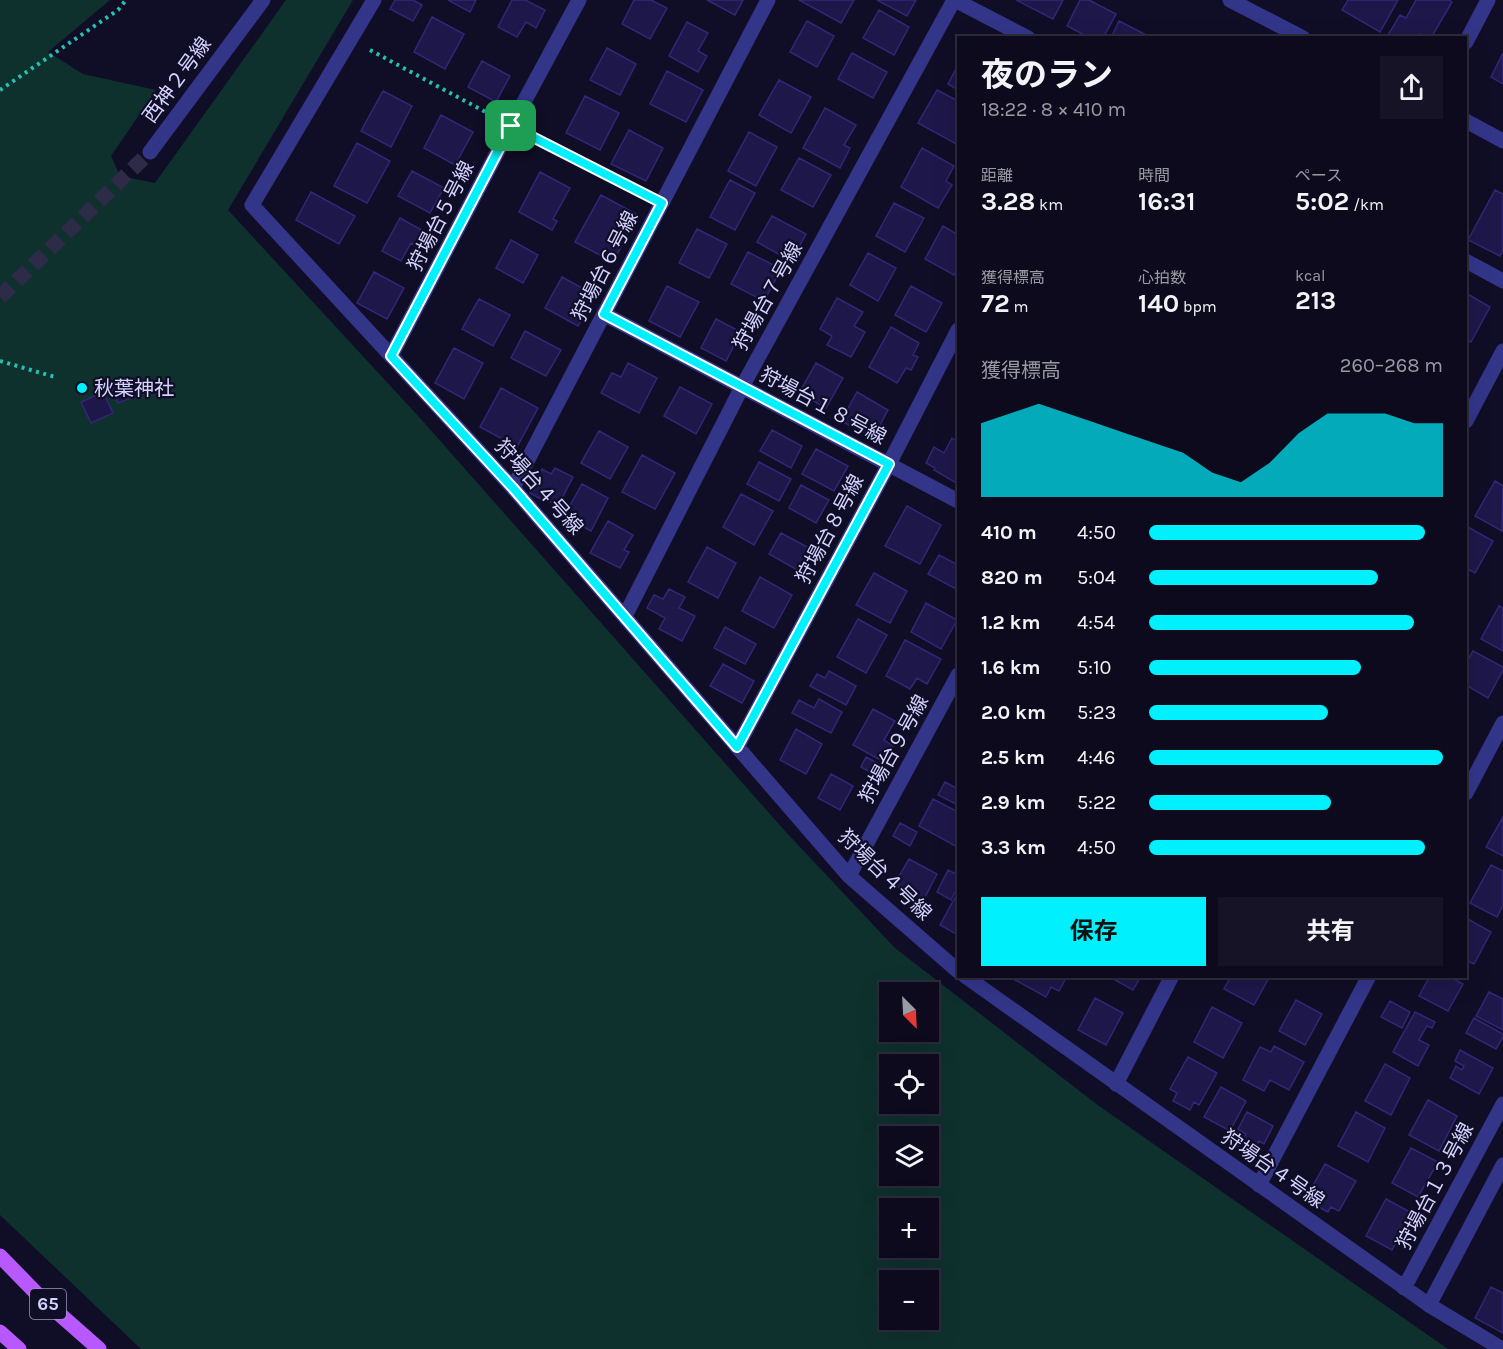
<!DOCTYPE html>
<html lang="ja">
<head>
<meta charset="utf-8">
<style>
  :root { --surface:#0c0a1c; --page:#151325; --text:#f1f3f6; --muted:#9a9aa3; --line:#2c2b3b; --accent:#00f0fd }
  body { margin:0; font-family:Karla,"Noto Sans JP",sans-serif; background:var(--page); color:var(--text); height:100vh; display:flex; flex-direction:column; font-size:22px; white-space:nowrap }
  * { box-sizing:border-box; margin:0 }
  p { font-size:20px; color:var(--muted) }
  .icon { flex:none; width:33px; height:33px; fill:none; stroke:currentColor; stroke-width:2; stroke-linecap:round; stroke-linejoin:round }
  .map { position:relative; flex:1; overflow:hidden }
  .drawer { position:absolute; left:957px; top:36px; width:510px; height:942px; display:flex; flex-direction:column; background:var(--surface); border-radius:0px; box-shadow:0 6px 24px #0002,0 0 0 2px var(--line) }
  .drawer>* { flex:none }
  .needle { width:39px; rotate:156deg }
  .tools { position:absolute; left:879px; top:982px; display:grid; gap:12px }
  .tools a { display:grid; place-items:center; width:60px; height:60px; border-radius:0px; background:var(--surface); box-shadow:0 6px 24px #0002,0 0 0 2px var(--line); font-size:30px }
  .pin { position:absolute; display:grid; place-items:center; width:51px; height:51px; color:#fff; margin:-26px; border-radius:12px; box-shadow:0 3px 9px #0006 }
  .round { display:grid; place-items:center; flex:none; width:63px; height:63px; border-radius:0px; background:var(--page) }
  .head { display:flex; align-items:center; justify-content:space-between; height:102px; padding:0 24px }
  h1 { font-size:33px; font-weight:700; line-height:45px }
  .figures { display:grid; grid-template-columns:repeat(3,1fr); gap:9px; height:102px; padding:6px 24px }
  .figures div { display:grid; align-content:center }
  .figures b { font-size:26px; font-weight:700 }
  .figures small { font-size:16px; font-weight:400 }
  .figures p { font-size:16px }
  .chart { height:168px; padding:12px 24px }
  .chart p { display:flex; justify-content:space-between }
  .chart svg { width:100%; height:108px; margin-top:6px; fill:var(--accent); opacity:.7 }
  .action { display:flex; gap:12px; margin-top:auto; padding:12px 24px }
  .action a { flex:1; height:69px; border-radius:0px; background:var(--accent); color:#111; font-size:24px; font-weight:700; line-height:69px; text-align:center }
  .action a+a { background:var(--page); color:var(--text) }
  ul { padding:0 24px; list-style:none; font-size:20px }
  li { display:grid; grid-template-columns:96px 72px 1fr; align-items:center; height:45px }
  li i { height:15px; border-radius:8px; background:var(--accent) }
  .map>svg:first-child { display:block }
  .green { fill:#0f312e; fill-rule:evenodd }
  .building { fill:#1e1749; stroke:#322777; stroke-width:1.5 }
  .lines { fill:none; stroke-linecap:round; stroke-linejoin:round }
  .tertiary-tunnel { stroke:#2d2b47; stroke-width:15; stroke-dasharray:15 8; stroke-linecap:butt }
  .path { stroke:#24c1af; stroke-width:4; stroke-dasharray:3 4.5; stroke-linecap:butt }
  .pedestrian { stroke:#333589; stroke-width:15 }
  .minor { stroke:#333589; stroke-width:15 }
  .tertiary { stroke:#333589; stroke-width:15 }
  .primary { stroke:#b859ff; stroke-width:15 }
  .route-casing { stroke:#fff; stroke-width:12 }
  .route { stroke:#00f0fd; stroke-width:8 }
  .poi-dot { fill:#00f0fd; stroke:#100d26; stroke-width:2 }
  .labels { text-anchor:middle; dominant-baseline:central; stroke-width:4.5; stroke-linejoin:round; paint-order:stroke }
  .shield { fill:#100d26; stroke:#9997be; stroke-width:1.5 }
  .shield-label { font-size:18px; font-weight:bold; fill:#d4d2ff }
  .street-label { font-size:20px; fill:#d4d2ff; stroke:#100d26 }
  .poi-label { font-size:20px; fill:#d4d2ff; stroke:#100d26; text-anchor:start }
</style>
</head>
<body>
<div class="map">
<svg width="1503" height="1349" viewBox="0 0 1503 1349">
  <rect width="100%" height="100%" fill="#100d26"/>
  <path class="green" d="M0 0H110L48 52 83 74 156 90 111 156 120 176 155 183 286 0H353L228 210 420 418 784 830 895 948 1099 1106 1448 1349H141L0 1215ZM890 993H928V1032H890ZM890 1065H928V1104H890ZM890 1137H928V1176H890ZM890 1209H928V1248H890ZM890 1281H928V1320H890Z"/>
  <path class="building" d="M395 0H413L422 5 413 21 390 9Z
    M448 0H476L470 12Z
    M512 0H525L545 10 536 28 526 22 517 37 498 27Z
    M634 0H651L667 8 650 39 622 24Z
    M707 0H743L735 15Z
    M799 0H854L841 23Z
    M877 0H916L907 16Z
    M1016 0H1063L1053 19Z
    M1080 0H1089L1116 14 1103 38H1090L1067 26Z
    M1348 0H1398L1380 32 1342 10Z
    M1416 0H1449L1452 2 1431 38H1426L1420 34 1417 38H1392L1388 35 1400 15 1406 18Z
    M879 10 909 27 894 55 863 38Z
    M432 17 464 34 445 69 414 52Z
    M807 21 834 36 817 67 790 52Z
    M1119 21 1152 38H1111Z
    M687 22 708 33 698 51 707 56 698 72 669 56Z
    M607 48 636 64 620 95 590 80Z
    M852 53 887 72 873 98 838 79Z
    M1503 53V84L1491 77Z
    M482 61 510 76 496 102 468 87Z
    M958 65V90L948 84Z
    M667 71 703 90 686 122 650 104Z
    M779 80 811 97 791 133 759 115Z
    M937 90 958 101V145L918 123Z
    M383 91 412 106 391 147 361 131Z
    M585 96 619 113 600 150 566 133Z
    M825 108 856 125 844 145 850 148 840 168 803 148Z
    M441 115 473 132 455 165 424 148Z
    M629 130 663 148 646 181 611 164Z
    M749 132 777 147 756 186 728 171Z
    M357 143 390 161 367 203 334 186Z
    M922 148 954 166 946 181 952 185 938 208 901 187Z
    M799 158 831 175 813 207 781 190Z
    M412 171 444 188 430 213 398 196Z
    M540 172 570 188 553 219 557 221 552 230 519 212Z
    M730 180 755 193 735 230 710 217Z
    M1495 190 1503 194V250L1500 256 1468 240Z
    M311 192 355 216 339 244 296 220Z
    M601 195 638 215 613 262 575 242Z
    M894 203 924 218 905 252 876 236Z
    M772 216 806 234 791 261 757 242Z
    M400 218 429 234 421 249 411 243 401 261 382 251Z
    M943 226 958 235V267L954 275 925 259Z
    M697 229 727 244 709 278 679 263Z
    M511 240 538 255 523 283 496 268Z
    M748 252 781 269 764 301 731 284Z
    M868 253 896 268 878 301 850 285Z
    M374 272 404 288 387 319 357 303Z
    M562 277 595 295 578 326 545 308Z
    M667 286 699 302 680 337 649 321Z
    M911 286 942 303 926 332 895 315Z
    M1466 293 1490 307 1471 342 1466 339Z
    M837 298 863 312 854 326 865 332 851 357 827 345 832 336 820 329Z
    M479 299 510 315 493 346 462 329Z
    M716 319 741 332 726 361 701 348Z
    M891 327 919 343 913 355 918 357 911 370 906 368 897 383 869 367Z
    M525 331 561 350 546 376 511 358Z
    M454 348 483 363 464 399 435 383Z
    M628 363 657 378 639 413 601 393 612 373 621 377Z
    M816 363 843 378 826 408 799 393Z
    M128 380 135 396 118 403 112 387Z
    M680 387 712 404 696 434 664 416Z
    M501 388 538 408 517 447 480 427Z
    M103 392 113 413 91 423 81 402Z
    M857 392 888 410 873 438 841 421Z
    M772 430 802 446 791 468 760 451Z
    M599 431 628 447 610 479 581 463Z
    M952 438 958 442V484L934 470 935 468 926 463 934 447 944 453Z
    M816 449 848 466 834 491 802 474Z
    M642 455 675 473 655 509 622 492Z
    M759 462 791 479 779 501 747 484Z
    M555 468 573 477 558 506 545 499 544 501 530 493 542 469 551 474Z
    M1495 481 1503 486 1502 531 1475 516Z
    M582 484 608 498 591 531 564 516Z
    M801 485 829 500 816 523 789 508Z
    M741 494 773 511 754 545 723 527Z
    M907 506 941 525 920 564 885 546Z
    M608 521 633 535 624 550 629 552 620 568 590 553Z
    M1466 526 1493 541 1475 573 1466 568Z
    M781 533 813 550 801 572 769 554Z
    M707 547 736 563 718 598 688 582Z
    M939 555 956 564 958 559V590L928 574Z
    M874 573 907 591 890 623 856 605Z
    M760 577 792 595 774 628 742 611Z
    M669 589 685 597 679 608 695 616 682 641 659 629 665 618 647 608 654 595 663 599Z
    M926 603 957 620 941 649 911 632Z
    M1499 606 1503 608V651L1481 639Z
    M858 619 887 635 866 673 837 657Z
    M725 627 756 644 745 664 714 648Z
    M905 640 941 659 927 684 917 678 910 689 886 676Z
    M1473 651 1503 667V670L1488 698 1466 685V663Z
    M723 664 754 681 742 703 710 686Z
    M829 671 856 686 846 705 810 686 817 674 825 678Z
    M819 699 842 712 831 733 792 713 799 700 814 708Z
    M873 709 895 721 884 740 893 746 884 762 853 745Z
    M796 729 822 744 806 774 780 760Z
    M866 757 884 767 879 777 861 767Z
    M831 774 853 786 840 810 818 798Z
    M945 782 958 789V805L938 795Z
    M933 799 958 812V844L957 847 919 826Z
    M1503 817V856L1486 847Z
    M900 823 917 832 910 846 893 836Z
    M909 859 937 874 923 901 894 885Z
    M1491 865 1503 871V905L1497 917 1470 903Z
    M948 870 958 875V886L951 900 937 892Z
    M957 894 958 895V935L940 925Z
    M1466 918 1491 932 1474 964 1466 960Z
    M1008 976H1067L1059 991 1051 987 1046 997Z
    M1108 976H1141L1133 990Z
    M1231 976H1270L1254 1005 1224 989Z
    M1430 976H1448L1463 984 1448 1011 1419 996Z
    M1489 992 1503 999V1030L1476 1016Z
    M1095 998 1123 1013 1106 1045 1078 1030Z
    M1296 1000 1322 1014 1305 1045 1279 1031Z
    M1390 1001 1410 1012 1402 1028 1381 1017Z
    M1212 1007 1242 1023 1223 1058 1194 1042Z
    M1415 1012 1435 1022 1432 1028 1427 1026 1419 1040 1429 1045 1418 1066 1393 1052Z
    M1474 1018 1503 1034V1037L1496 1049 1466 1033Z
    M1274 1046 1304 1062 1289 1090 1270 1080 1264 1091 1243 1080 1260 1047 1271 1052Z
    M1460 1050 1493 1068 1479 1094 1450 1078 1456 1066 1462 1070 1464 1066 1455 1061Z
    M1188 1057 1217 1073 1199 1105 1194 1102 1190 1110 1173 1101 1177 1093 1170 1089Z
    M1385 1064 1410 1078 1391 1115 1365 1101Z
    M1221 1087 1246 1101 1230 1131 1204 1117Z
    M1428 1100 1457 1116 1439 1151 1409 1135Z
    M1247 1112 1273 1126 1264 1144 1259 1141 1251 1155 1238 1148 1246 1134 1238 1129Z
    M1356 1112 1385 1128 1368 1162 1338 1146Z
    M1411 1148 1438 1162 1418 1197 1392 1183Z
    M1325 1164 1356 1181 1339 1211 1331 1207 1328 1212 1305 1200Z
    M1386 1199 1412 1213 1392 1250 1366 1236Z
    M1491 1287 1503 1293V1333L1475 1318Z"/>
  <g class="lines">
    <path class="tertiary-tunnel" d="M0 297 150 152"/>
    <path class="path" d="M370 50 493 116
      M0 90 118 10 126 0
      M529 135 645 194
      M0 361 55 377"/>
    <path class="pedestrian" d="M1429 1305 1503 1165"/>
    <path class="minor" d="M374 0 252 205 513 488 849 876 958 971
      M955 0 1028 38
      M1466 261 1503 281
      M604 314 958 501
      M391 356 511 126 579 0
      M1466 421 1503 351
      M513 488 768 0
      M625 616 742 387 954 0
      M737 747 889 464 958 330
      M1466 793 1503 723
      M849 876 958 675
      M965 976 1429 1305 1502 1349
      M1116 1084 1172 976
      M1259 1185 1369 976
      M1404 1288 1503 1104"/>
    <path class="tertiary" d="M1230 0 1303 38
      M1466 42 1488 0
      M1466 121 1503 141
      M150 152 263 0"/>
    <path class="primary" d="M0 1256 40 1297 99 1349
      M0 1332 19 1349"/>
  </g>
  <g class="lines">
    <defs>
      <path id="route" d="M511 126 662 203 604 314 889 464 737 747 513 488 391 356Z"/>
    </defs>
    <use href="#route" class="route-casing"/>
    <use href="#route" class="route"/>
  </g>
  <circle class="poi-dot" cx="82" cy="388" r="6"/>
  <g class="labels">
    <rect class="shield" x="30" y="1289" width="36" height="30" rx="4.5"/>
    <g class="shield-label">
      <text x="48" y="1304">65</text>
    </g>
    <g class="street-label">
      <text transform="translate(177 80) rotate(-54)">西神２号線</text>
      <text transform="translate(441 216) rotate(-63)">狩場台５号線</text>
      <text transform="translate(605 266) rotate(-63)">狩場台６号線</text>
      <text transform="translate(768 296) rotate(-61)">狩場台７号線</text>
      <text transform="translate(823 406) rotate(28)">狩場台１８号線</text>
      <text transform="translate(539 487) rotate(48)">狩場台４号線</text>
      <text transform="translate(830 529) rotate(-62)">狩場台８号線</text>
      <text transform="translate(894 749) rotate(-61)">狩場台９号線</text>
      <text transform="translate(885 875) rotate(44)">狩場台４号線</text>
      <text transform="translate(1273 1169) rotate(35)">狩場台４号線</text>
      <text transform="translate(1435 1186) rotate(-62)">狩場台１３号線</text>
    </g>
    <g class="poi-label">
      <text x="94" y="388">秋葉神社</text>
    </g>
  </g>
</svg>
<div class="tools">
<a><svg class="needle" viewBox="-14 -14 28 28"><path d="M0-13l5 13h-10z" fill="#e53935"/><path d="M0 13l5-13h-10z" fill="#9a9aa3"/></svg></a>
<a><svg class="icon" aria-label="locate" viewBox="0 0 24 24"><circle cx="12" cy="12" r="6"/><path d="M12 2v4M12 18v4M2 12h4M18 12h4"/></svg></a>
<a><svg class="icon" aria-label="layers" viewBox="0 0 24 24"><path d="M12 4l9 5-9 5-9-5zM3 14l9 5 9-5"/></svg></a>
<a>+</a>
<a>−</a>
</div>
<div class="pin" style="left:511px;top:126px;background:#1e9e55"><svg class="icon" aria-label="arrive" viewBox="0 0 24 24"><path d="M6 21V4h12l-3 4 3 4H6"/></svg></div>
<section class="drawer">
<div class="head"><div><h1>夜のラン</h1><p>18:22 · 8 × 410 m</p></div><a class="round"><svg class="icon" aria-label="share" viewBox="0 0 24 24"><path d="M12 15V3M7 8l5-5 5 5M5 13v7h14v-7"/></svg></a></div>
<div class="figures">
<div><p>距離</p><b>3.28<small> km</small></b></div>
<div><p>時間</p><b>16:31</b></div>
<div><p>ペース</p><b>5:02<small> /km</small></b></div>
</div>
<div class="figures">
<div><p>獲得標高</p><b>72<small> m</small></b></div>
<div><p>心拍数</p><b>140<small> bpm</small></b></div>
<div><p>kcal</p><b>213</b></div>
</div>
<div class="chart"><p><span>獲得標高</span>260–268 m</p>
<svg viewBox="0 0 160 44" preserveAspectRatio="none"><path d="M0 44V14L10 10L20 6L30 10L40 14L50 18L60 22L70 26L80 34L90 38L100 30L110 18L120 10L130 10L140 10L150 14L160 14V44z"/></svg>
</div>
<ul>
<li><b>410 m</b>4:50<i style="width:94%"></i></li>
<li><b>820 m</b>5:04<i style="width:78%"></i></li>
<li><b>1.2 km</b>4:54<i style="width:90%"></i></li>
<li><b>1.6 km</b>5:10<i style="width:72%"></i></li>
<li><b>2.0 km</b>5:23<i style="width:61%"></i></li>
<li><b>2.5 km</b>4:46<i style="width:100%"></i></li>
<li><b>2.9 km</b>5:22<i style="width:62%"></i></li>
<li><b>3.3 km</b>4:50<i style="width:94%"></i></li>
</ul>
<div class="action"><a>保存</a><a>共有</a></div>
</section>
</div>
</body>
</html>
